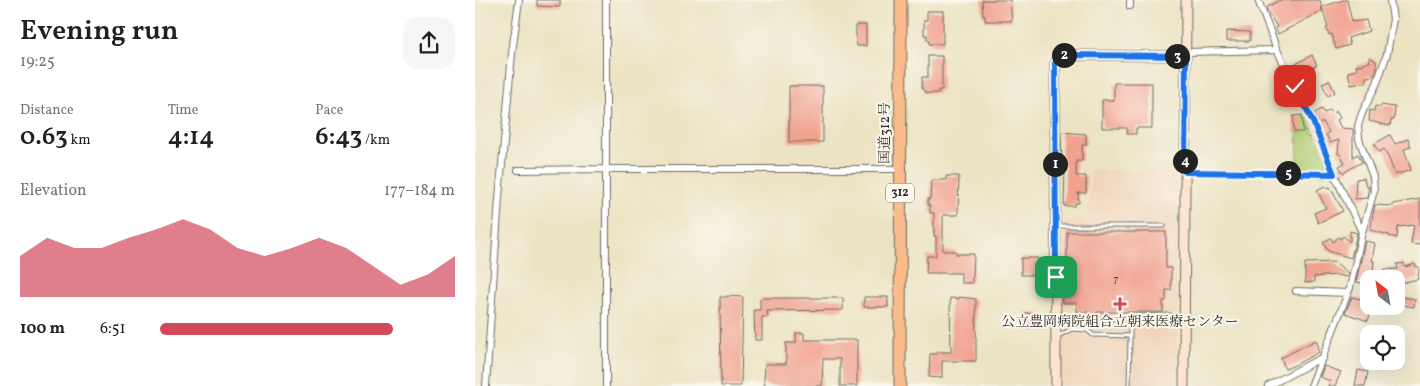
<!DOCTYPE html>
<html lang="en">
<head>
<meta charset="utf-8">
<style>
  :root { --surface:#fff; --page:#f6f6f6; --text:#202124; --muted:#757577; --accent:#d1495b }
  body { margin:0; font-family:Vollkorn,"Noto Serif JP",serif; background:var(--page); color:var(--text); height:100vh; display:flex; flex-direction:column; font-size:19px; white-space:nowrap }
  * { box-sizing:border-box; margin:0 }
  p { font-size:16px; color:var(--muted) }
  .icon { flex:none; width:28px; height:28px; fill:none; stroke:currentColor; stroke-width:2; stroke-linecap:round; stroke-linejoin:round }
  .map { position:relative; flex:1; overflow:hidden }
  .drawer { display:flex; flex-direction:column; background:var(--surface); width:475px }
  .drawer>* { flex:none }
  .needle { width:32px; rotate:329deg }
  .fabs { position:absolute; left:885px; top:270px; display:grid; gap:10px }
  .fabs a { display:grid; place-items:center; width:45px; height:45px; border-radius:10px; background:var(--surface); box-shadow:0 5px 20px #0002; font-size:25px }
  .pin { position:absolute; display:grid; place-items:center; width:42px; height:42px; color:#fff; margin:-21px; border-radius:10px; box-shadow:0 2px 8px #0006 }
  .km { position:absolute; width:25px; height:25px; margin:-12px; border-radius:50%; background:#222; color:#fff; font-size:14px; line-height:25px; text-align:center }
  .round { display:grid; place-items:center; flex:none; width:52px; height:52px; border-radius:15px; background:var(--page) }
  .summary { display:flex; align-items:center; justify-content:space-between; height:85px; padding:0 20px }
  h1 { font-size:28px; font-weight:600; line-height:38px }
  .metrics { display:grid; grid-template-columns:repeat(3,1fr); gap:8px; height:85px; padding:5px 20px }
  .metrics div { display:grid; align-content:center }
  .metrics b { font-size:25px; font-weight:600 }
  .metrics small { font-size:14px; font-weight:400 }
  .metrics p { font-size:14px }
  .chart { height:140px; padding:10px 20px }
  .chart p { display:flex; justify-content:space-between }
  .chart svg { width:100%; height:90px; margin-top:5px; fill:var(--accent); opacity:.7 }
  ul { padding:0 20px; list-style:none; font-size:16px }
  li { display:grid; grid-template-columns:80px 60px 1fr; align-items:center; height:38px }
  li i { height:12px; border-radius:6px; background:var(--accent) }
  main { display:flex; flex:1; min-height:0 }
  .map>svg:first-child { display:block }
  .built { fill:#f0d5bc }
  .green { fill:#afcd73; stroke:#6d7c4f }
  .building { fill:#f1a28f }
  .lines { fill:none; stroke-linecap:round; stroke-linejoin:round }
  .lane-casing { stroke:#6e6b60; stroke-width:5 }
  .street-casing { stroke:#6e6b60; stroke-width:8 }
  .secondary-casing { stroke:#6e6b60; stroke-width:11 }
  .highway-casing { stroke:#6e6b60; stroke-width:13 }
  .path { stroke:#6e6b60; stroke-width:1; stroke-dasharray:1 4; stroke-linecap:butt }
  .lane { stroke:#fff; stroke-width:3 }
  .street { stroke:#fff; stroke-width:6 }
  .secondary { stroke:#fde4d1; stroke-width:9 }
  .highway { stroke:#fabc8b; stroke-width:11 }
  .route-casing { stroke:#fff; stroke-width:10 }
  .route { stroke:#1a73e8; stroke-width:6 }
  .poi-dot { fill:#d1495b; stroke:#fbf7ec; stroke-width:2 }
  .labels { text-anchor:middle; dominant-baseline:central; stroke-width:4; stroke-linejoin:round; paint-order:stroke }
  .number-label { font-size:11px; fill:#5c4944 }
  .shield { fill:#fbf7ec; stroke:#696865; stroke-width:1 }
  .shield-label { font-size:12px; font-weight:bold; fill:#2b2b2b }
  .street-label { font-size:14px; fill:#2b2b2b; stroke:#fbf7ec }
  .poi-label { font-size:14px; fill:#2b2b2b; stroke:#fbf7ec }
</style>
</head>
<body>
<main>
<section class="drawer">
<div class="summary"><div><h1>Evening run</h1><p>19:25</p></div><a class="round"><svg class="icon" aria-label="share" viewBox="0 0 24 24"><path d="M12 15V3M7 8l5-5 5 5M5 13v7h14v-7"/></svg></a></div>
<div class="metrics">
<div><p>Distance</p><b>0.63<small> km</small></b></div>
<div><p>Time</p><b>4:14</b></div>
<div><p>Pace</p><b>6:43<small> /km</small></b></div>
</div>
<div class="chart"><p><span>Elevation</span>177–184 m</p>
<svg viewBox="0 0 160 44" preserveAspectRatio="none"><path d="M0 44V24L10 15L20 20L30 20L40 15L50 11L60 6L70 11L80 20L90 24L100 20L110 15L120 20L130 29L140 38L150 33L160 24V44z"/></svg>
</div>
<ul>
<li><b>100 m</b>6:51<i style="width:79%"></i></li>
</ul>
</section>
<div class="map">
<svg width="945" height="386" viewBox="0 0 945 386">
  <rect width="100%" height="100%" fill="#fbf7ec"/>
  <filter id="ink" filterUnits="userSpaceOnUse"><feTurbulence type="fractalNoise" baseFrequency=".02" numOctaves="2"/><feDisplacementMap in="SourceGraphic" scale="10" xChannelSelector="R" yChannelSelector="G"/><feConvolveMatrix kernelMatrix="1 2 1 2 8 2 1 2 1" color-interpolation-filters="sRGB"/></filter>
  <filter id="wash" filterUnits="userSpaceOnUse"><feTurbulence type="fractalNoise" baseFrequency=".0096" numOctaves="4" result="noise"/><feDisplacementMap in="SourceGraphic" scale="20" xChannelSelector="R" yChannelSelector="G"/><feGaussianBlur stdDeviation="1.12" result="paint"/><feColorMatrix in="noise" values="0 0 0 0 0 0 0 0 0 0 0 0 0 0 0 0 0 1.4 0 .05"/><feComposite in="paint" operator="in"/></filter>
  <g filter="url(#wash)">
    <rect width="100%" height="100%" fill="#ebe3c2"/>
    <path class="built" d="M615 170H702V386H587L588 222 614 221Z"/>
    <path class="green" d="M831 115 859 174 823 173 822 117Z"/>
    <g id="blocks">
      <path class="building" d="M62 0H85V7L62 6Z
        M507 0H535L537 21H510V16H508Z
        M805 0H845L847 11 803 34 800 28 802 27 791 8Z
        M868 0H872L877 22 891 20 894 31 873 38 875 45 861 49 857 34 854 35 851 28H853L847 7Z
        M452 11H468V44H454V40H452V35H449V20H452Z
        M381 25H391V46H382L381 44Z
        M751 31 775 32V41H751Z
        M837 55 842 65 823 76 817 66Z
        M453 56H467V90H463L464 93H451L447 88V77H453Z
        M894 57 901 61 902 68 899 76 891 77 892 82 876 85 873 72 882 70 881 66 895 62Z
        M854 80 860 92 853 96 847 83Z
        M639 83H677V128H661V134H652V128H627V100H639Z
        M314 86H348V142H314Z
        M906 105 920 107 919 120H916L915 126 894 121 895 110 899 111 900 106 906 107Z
        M847 109 849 113 855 110 858 113 861 111 865 118 862 120 866 128 878 129V157L883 154 887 162 868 173 864 166 870 163 865 154H863L864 140 855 143 851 134 854 132 848 122 844 124 839 113Z
        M827 115 828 132H819L818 116Z
        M586 132 611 134V145H607V161H601V176H611V193H603L604 203H600V206H589L590 166H587Z
        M915 135 920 144 933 139 936 147 929 149 936 170 920 175 915 161 909 149 904 152 899 144Z
        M471 176H484L483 215H468V251H481V254H499L498 277 497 278V283H486V273H451L452 256H461V236H459V213H455V205H453V199H455L456 180H471Z
        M889 178 891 186H894L892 198 880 199 881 179Z
        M850 186 852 188 855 187 868 211 843 223 839 213 851 208 842 190Z
        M945 199V245L936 244 939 225 923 227 922 238 914 236V235L895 230 900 205 918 206V204Z
        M875 231 882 233 876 258 853 251 848 242 856 238 858 242 864 237 866 239 868 236 875 242Z
        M592 232H691V268H696V290H691V301H688V312H622V315L613 317V312H602V303H588L587 268H592Z
        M890 241 900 243 897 261H899L898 271 907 272 910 269H923L922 264 929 263 930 267 940 264 941 267H944L943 279 921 284V279H894V281L888 280 887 283 881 282Z
        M546 258H563V275H546Z
        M860 262 873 273 872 277 862 275 839 277V282L830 283V263Z
        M252 296 268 297 266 386H246L245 297H252Z
        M389 297H413V307H389Z
        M484 297 501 299V361H467V378L454 377 455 354H462V352H476L475 298 484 299Z
        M877 297 894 301V306H898L893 321 870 313Z
        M928 297 940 299 939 307 927 305Z
        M288 298H368V310L292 311 293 317H287V340H280L279 310H285V299Z
        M550 313 565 314V319H569V328H549Z
        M321 333H329V340H382V386H365V359H348L347 386H291V384H289L290 364H311V343H321Z
        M841 340 844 348H842L844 352 820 365 810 369 806 358Z
        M849 366 866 372 860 386H853L855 381 845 377Z
        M883 370 893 372 890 386H880Z"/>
    </g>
  </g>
  <g filter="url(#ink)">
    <use href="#blocks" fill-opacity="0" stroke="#6e6b60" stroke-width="1"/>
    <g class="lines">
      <defs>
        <path id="lane" d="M581 226H689
          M655 318 660 316 695 315
          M583 336 617 319 655 318V336L618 335 612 330 597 329
          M654 386 655 336"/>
        <path id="street" d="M131 0V386
          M783 0 802 50 838 122 859 174 887 232
          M655 6V0
          M711 52 802 50
          M43 170 130 169H425
          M710 172 859 174
          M821 291 873 293
          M11 386 24 198 37 53 44 0
          M793 386 848 357
          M836 386 875 288 887 232 899 191 898 177 884 139 883 126 887 113 902 83 912 54 918 19 915 0"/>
        <path id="secondary" d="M581 386 580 63 590 55 711 56
          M709 386 711 0"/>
        <path id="highway" d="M425 386 426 0"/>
      </defs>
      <use href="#lane" class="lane-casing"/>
      <use href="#street" class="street-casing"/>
      <use href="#secondary" class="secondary-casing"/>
      <use href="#highway" class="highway-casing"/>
      <path class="path" d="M831 125 830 137 836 138"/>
      <use href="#lane" class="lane"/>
      <use href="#street" class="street"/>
      <use href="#secondary" class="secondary"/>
      <use href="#highway" class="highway"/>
    </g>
  </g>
  <g class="lines" filter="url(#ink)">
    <defs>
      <path id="route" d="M581 277 580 63 590 55 711 56 710 172 859 174 838 122 820 86"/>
    </defs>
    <use href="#route" class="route-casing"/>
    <use href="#route" class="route"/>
  </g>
  <path class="poi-dot" d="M642.5 296.5h5v5h5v5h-5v5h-5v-5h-5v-5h5z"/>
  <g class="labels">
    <g class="number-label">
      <text x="641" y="279">7</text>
    </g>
    <rect class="shield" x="411" y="183.5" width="28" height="19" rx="4"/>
    <g class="shield-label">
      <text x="425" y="193">312</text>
    </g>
    <g class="street-label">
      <text transform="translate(410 133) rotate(-90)">国道312号</text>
    </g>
    <g class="poi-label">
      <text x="645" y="322">公立豊岡病院組合立朝来医療センター</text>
    </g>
  </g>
</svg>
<div class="fabs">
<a><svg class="needle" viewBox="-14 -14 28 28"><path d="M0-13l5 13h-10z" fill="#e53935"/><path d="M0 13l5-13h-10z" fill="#757577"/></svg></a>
<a><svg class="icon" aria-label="locate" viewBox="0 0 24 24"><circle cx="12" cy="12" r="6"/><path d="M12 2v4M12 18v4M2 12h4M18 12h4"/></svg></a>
</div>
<div class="pin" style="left:581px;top:277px;background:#1e9e55"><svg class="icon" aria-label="arrive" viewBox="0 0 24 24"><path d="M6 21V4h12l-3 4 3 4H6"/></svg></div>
<div class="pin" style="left:820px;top:86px;background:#d93025"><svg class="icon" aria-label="check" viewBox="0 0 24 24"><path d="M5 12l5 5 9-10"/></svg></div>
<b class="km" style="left:580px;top:164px">1</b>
<b class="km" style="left:589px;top:55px">2</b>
<b class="km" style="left:702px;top:56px">3</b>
<b class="km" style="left:710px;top:161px">4</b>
<b class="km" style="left:813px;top:173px">5</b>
</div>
</main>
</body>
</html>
